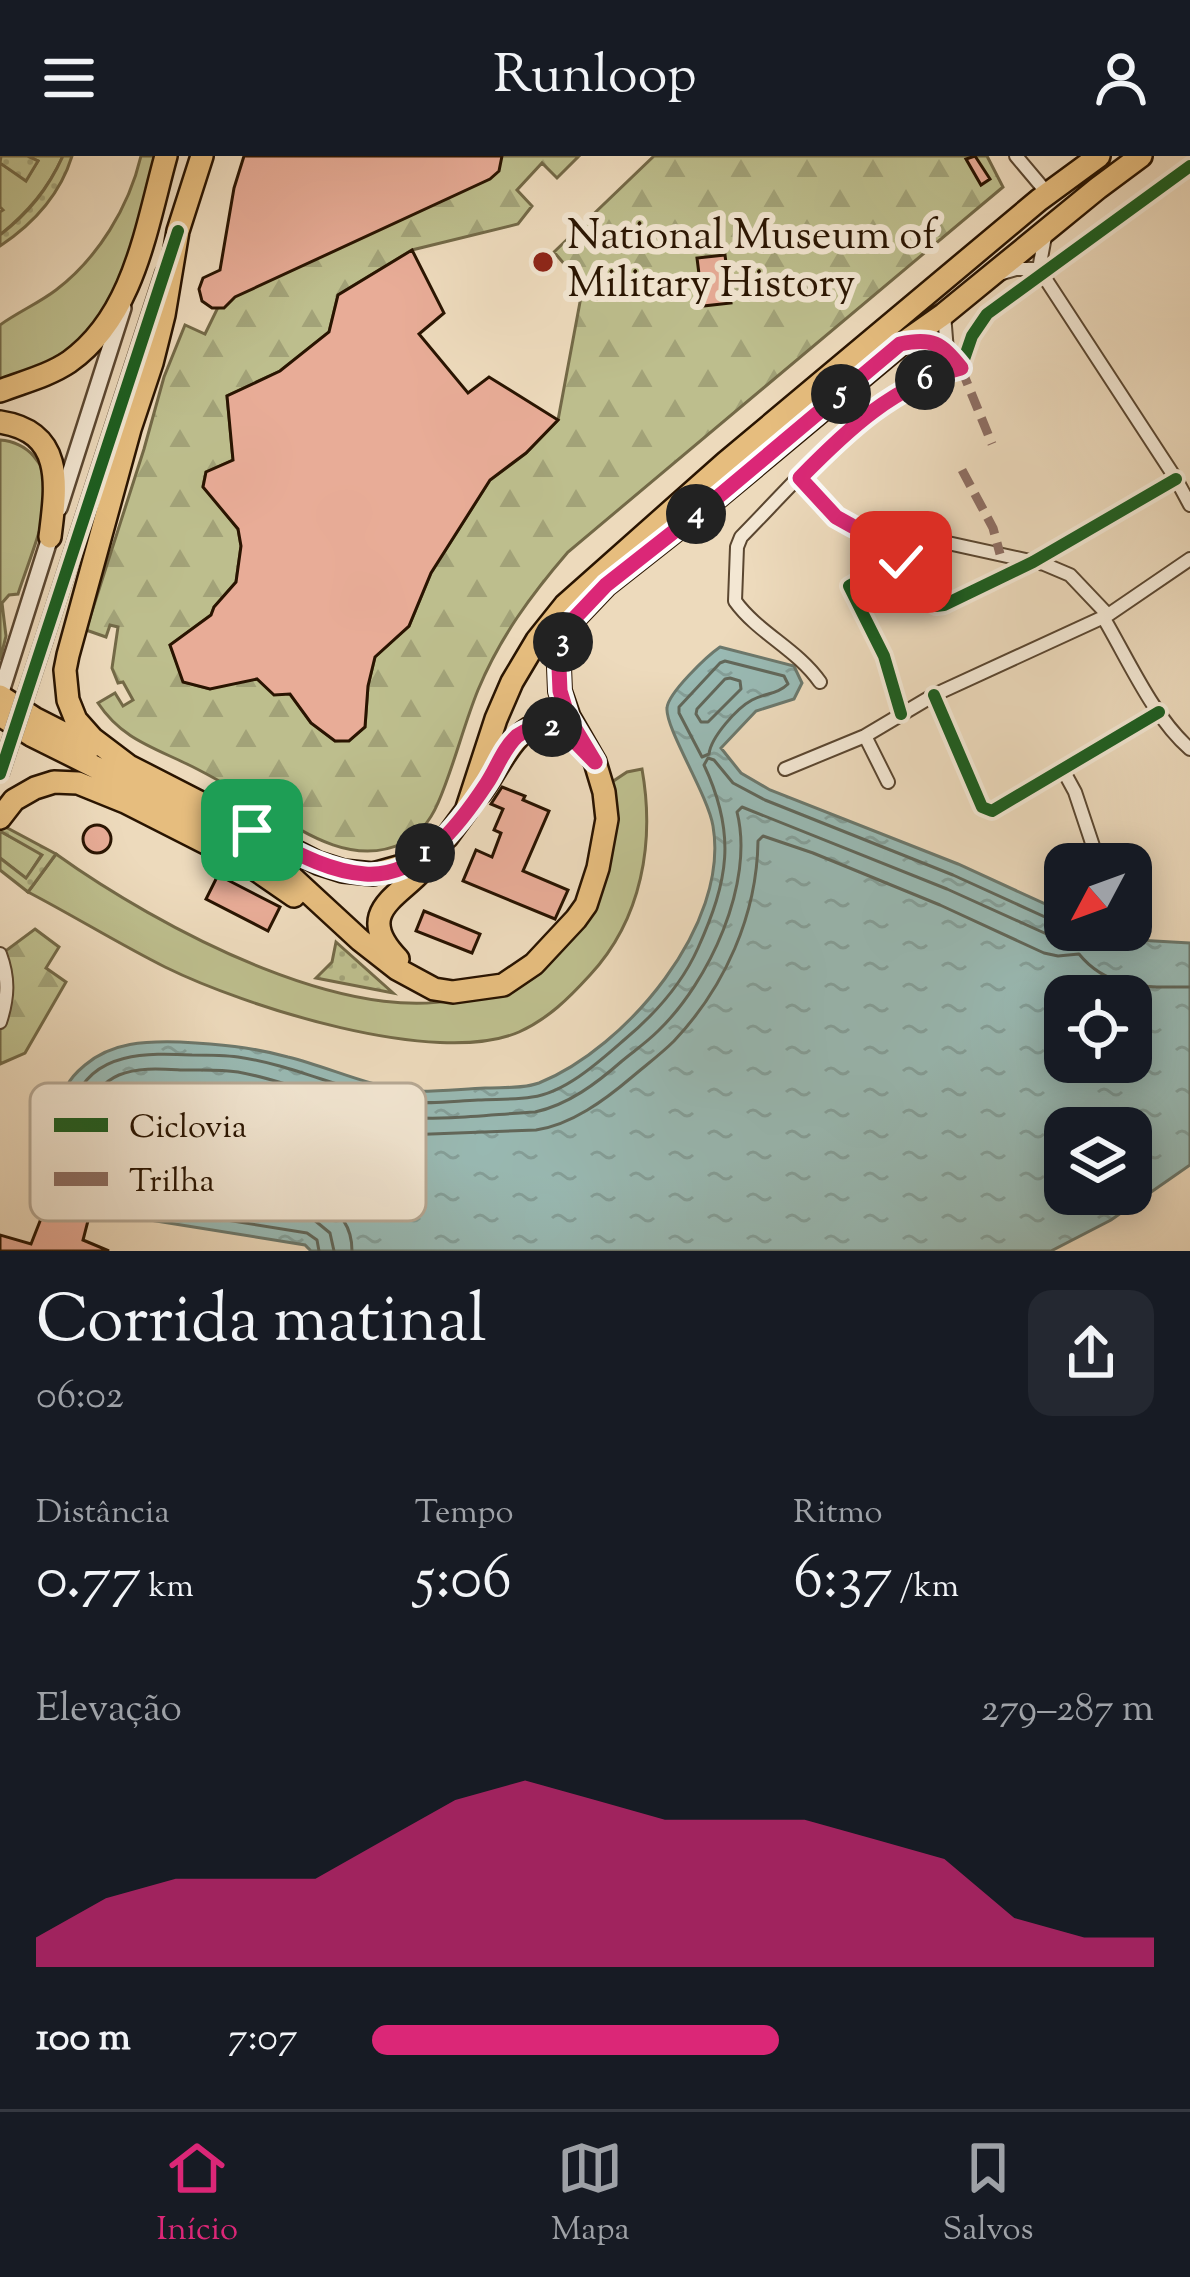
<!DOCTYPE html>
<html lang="pt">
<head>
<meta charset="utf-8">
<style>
  :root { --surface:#171b24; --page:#242831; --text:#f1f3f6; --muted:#9ea1a6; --line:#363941; --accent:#db2777 }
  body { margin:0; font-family:"Sorts Mill Goudy",serif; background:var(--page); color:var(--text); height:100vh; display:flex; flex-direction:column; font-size:45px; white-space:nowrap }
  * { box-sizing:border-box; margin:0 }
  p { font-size:39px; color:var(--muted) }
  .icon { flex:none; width:66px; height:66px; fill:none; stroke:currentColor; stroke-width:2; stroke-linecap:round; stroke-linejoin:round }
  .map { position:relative; height:1095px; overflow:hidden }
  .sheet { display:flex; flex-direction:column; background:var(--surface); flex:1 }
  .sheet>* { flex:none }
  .needle { width:78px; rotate:229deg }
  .buttons { position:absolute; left:1044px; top:687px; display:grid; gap:24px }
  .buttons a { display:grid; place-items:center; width:108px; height:108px; border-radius:24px; background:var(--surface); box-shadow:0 6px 30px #0003; font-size:60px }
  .pin { position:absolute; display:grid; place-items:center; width:102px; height:102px; color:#fff; margin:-51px; border-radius:24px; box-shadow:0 6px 18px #0006 }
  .km { position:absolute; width:60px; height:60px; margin:-30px; border-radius:50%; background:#222; color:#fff; font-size:33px; line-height:60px; text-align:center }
  .round { display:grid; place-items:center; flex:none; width:126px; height:126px; border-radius:24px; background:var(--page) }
  .overview { display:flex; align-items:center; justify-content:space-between; height:204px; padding:0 36px }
  h1 { font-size:66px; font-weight:600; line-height:90px }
  .metrics { display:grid; grid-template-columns:repeat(3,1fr); gap:18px; height:204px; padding:12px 36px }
  .metrics div { display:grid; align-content:center }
  .metrics b { font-size:60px; font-weight:600 }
  .metrics small { font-size:33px; font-weight:400 }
  .metrics p { font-size:33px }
  .chart { height:336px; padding:24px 36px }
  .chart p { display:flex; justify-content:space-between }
  .chart svg { width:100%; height:216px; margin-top:12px; fill:var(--accent); opacity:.7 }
  ul { padding:0 36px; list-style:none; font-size:39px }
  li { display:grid; grid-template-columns:192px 144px 1fr; align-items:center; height:90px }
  li i { height:30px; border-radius:15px; background:var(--accent) }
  header { display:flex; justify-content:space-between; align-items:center; height:156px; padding:0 36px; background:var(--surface); font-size:54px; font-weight:600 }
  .dock { display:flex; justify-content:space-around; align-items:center; height:168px; border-top:3px solid var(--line); background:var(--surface); font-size:33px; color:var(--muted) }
  .dock a { display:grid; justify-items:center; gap:6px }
  .dock .active { color:var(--accent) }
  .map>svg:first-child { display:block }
  .grass { fill:#bdbe8d; stroke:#736947; stroke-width:3 }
  .forest { fill:url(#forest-firs); stroke:#736947; stroke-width:3 }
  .park { fill:url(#park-dots); stroke:#736947; stroke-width:3 }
  .water { fill:url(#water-ripples); stroke:#6c786c; stroke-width:3; fill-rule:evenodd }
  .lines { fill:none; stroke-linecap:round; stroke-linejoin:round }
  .shore { stroke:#61675a; stroke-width:3 }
  .building { fill:#e8ac97; stroke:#291401; stroke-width:3 }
  .minor-casing { stroke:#5a4630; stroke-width:16 }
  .tertiary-casing { stroke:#5a4630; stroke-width:20 }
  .primary-casing { stroke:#291401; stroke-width:26 }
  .minor { stroke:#f3e7d3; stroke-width:12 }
  .tertiary { stroke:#f3e7d3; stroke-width:15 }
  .primary { stroke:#e6bd7e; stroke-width:21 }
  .tertiary-bridge-casing { stroke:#5a4630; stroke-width:20; stroke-linecap:butt }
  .tertiary-bridge { stroke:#f3e7d3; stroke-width:15 }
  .quiet { stroke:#8d6e63; stroke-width:9; stroke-dasharray:18 9; stroke-linecap:butt }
  .cycleway-casing { stroke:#f3e7d3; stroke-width:20 }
  .cycleway { stroke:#1b5e20; stroke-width:12 }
  .route-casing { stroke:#fff; stroke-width:24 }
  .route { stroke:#db2777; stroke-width:15 }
  .poi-dot { fill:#8f2418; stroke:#f3e7d3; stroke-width:4.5 }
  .labels { text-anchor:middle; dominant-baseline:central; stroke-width:12; stroke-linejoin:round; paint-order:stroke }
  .poi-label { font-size:42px; fill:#291401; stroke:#f3e7d3; text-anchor:start }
  .key { fill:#f3e7d3; stroke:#b6a894; stroke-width:3 }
  .key-label { font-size:33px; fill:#291401 }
</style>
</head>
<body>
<header><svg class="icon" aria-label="menu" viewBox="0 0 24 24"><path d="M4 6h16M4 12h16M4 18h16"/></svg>Runloop<svg class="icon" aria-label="person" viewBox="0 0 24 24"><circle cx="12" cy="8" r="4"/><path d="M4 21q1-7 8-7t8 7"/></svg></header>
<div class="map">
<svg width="1190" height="1095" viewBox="0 0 1190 1095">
  <defs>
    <pattern id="forest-firs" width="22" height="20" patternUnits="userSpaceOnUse" patternTransform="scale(3)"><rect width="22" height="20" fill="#bdbe8d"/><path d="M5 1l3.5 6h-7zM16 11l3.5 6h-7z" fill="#a2a278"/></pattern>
    <pattern id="park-dots" width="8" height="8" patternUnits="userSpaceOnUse" patternTransform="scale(3)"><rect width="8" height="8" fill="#bdbe8d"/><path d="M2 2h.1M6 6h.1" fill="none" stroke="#a2a278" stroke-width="1.8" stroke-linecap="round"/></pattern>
    <pattern id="water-ripples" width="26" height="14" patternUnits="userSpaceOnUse" patternTransform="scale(3)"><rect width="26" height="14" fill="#99bab4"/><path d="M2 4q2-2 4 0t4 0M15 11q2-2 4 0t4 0" fill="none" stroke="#849f99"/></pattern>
  </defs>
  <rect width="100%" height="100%" fill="#eddabc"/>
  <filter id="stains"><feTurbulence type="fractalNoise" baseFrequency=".00167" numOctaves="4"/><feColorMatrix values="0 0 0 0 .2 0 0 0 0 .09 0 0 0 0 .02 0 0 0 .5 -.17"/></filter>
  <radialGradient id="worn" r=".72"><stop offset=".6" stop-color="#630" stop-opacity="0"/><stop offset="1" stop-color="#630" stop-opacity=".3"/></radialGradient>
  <path class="grass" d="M27 0H63C48 33 28 56 0 79V56L3 54 0 51V7L26 24 38 5Z
    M141 0H157C138 59 123 148 77 192 61 207 21 219 0 229V169C18 156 39 147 56 134 98 102 129 51 141 0Z
    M0 284C28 286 46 308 48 335 49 355 25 416 18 438L9 439 2 447 6 480 0 504Z
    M642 613C655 686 642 763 590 819 569 842 548 863 519 876 436 912 244 850 165 811 119 788 74 760 28 736L56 698C152 767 369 889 488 833 499 828 508 817 517 810 540 790 563 769 586 749L603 632 627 616Z
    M0 675 42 698 26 723 0 702Z"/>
  <path class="forest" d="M484 0H579L557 22 542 7 517 34 532 50 518 68 412 94 338 139 329 176 280 215 227 240 233 304 206 316 203 330 238 373 241 390 236 426 214 451 211 459 170 489 184 526 210 533 240 522 262 524 290 538 311 567 335 585 349 584 365 571 368 530 375 501 409 470 431 417 490 324 526 297 558 264 583 130 554 96 654 0H987L1003 31 568 396C531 439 500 481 478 534 463 571 454 610 438 647 431 663 419 679 403 687 349 713 296 671 252 644 230 631 210 619 187 608 152 591 121 582 98 547L115 537 123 550 133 544 123 526 118 527 112 512 118 471 110 469 106 481 86 474 144 293 164 221 185 169 205 178 223 141Z
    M35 773 59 791 46 812 66 826 25 897 0 908V866L5 849 0 799Z"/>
  <path class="park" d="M1 0H27L38 5 26 25 0 7Z
    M63 0H72C60 39 33 68 0 90V79C29 57 48 33 63 0Z
    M0 668 56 698 28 736 0 714V702L26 722 42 699 0 675Z
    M336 786 393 837 316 822 332 806Z"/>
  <path class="water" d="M720 491 794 510 802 527 794 543 756 555 721 592 741 617 770 634 958 708 1065 757V774H1103L1137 784 1190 787V1009L1111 1064 1051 1095H311L305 1089 125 1060 96 1046 69 1012 39 985C45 963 51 964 62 947 70 933 59 944 67 930 70 923 79 914 85 909 112 886 146 885 180 886 218 888 252 891 288 901 329 911 369 931 411 935 435 936 461 933 485 932 502 931 523 933 539 927 626 892 730 769 713 670 708 639 665 572 667 552 668 537 707 500 720 491ZM1065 840H1131V906H1065ZM1065 972H1131V1038H1065Z"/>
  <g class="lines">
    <path class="shore" d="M725 505 784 520 788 528C778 538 765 537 752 544 737 552 711 581 709 598L702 601 679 557V551L720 507Z
      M730 522 740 525 741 533 708 566H701L696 558 697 553 725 523Z
      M319 1095 317 1084 307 1077 128 1048 104 1036 78 1004 54 983C54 966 70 961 75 945 92 895 149 897 192 899 207 899 223 899 238 901 295 909 347 937 405 945 428 949 454 945 478 944 496 943 515 944 532 941 565 937 600 905 624 884 654 859 682 828 698 792 728 725 737 679 704 609L708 602 714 604 733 627 765 644 953 719 1056 766 1065 767
      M334 1095 330 1077 313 1063 133 1034 113 1024 74 980V974C90 955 93 930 119 919 138 911 162 913 182 914 200 914 220 913 238 916 295 926 348 954 406 961 444 965 496 958 535 956 568 949 597 927 622 905 634 895 647 886 658 875 709 826 755 727 737 656L742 651 947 733 1051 780 1068 781 1082 774
      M352 1095C352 1071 341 1055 319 1046L140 1017 125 1009 99 977C107 953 113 939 140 932L232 933 278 945 354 969 405 979 536 974C571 969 605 944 632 921 646 909 661 898 674 885 725 831 757 759 758 685L763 680 813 697 940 749 1044 797 1058 800 1079 798C1108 834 1148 831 1190 831"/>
  </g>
  <path class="building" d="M244 0H502L499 15 490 23 235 141 224 152H212L202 145 199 133 203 122 220 114 234 32Z
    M975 0 990 23 981 29 966 3Z
    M412 94 444 157 419 178 468 237 489 221 558 264 526 297 490 324 431 417 409 470 375 501 368 530 365 571 349 585H335L311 567 290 538 274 539 257 523 210 533 183 526 170 489 211 459 214 451 236 426 241 390 238 373 203 331 206 316 233 304 227 240 280 215 329 176 338 139Z
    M725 99 731 147 703 150 697 102Z
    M502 631 525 640 523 644 549 655 523 715 568 734 555 763 463 725 476 694 492 701 501 677 494 674 503 653 491 648Z
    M83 683a14 14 0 1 1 28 0a14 14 0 1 1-28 0Z
    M218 719 280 751 268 775 206 743Z
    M424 755 480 778 472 797 416 775Z
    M57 1048 89 1061 83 1084 109 1095H0V1079L31 1088 44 1055Z"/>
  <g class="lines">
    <defs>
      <path id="minor" d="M1016 0 1048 38
        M1046 75 1039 113 1176 323 1190 349
        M999 118 1016 113H1039
        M944 158 947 195
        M913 186C936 182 948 195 961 212
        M961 212 972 180 987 158 1190 10
        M799 322 836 361 853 371 925 382 1044 408 1070 419 1108 459
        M1103 461C1128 503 1153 561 1190 593
        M820 526C797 493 758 477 735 445L737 391 741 381C806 315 868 237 961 212
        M934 539 982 651 992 655 1159 556
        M901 558 884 500 849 430 898 402 929 446 936 450 944 449 1033 406 1176 323
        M865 580 888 626
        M785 613 865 580 934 539 1108 459 1190 403
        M1063 614 1075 636 1099 708
        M1131 727 1141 725
        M0 798C9 822 8 842 0 866"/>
      <path id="tertiary" d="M59 352 123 152
        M44 484 164 116
        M0 539 52 375"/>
      <path id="primary" d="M202 0 178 75 164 159 152 207 130 273 68 499 65 514 68 544 76 564 92 582 129 610 318 707 343 715 373 718 412 707 447 681 466 655 496 563 512 526 537 484 565 449 725 307 1039 44 1099 0
        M0 235C23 226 48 220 69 206 134 160 146 72 166 0
        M0 266C66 276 56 332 50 381
        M0 540 34 562 91 591
        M0 559 31 579 235 681 283 713 360 784 397 813 434 833 453 836 503 829 534 808 576 763 586 749 598 712 607 663 604 636 595 606 569 561 560 535 559 511 569 468 606 429 719 340 900 189 944 158 1098 32 1141 0
        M481 636C507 601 526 537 579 587
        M0 662 14 644 35 632 54 626 78 627 125 646 249 709 294 740
        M398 803C348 751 409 739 433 701"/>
    </defs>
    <use href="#minor" class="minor-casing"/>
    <use href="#tertiary" class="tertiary-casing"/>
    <use href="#primary" class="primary-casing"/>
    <use href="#minor" class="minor"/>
    <use href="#tertiary" class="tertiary"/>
    <use href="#primary" class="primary"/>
    <defs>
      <path id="tertiary-bridge" d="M0 618 44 484"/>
    </defs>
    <use href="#tertiary-bridge" class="tertiary-bridge-casing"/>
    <use href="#tertiary-bridge" class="tertiary-bridge"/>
    <path class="quiet" d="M961 212 992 288
      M962 314 993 372 1000 398"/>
    <defs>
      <path id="cycleway" d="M961 212 972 180 987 158 1190 10
        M934 539 982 651 992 655 1159 556
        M901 558 884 500 849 430 898 402 929 446 936 450 944 449 1033 406 1176 323
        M0 618 178 75"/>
    </defs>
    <use href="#cycleway" class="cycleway-casing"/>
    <use href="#cycleway" class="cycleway"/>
  </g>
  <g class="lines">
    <defs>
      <path id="route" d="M252 674C288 692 324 715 365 718 420 722 460 668 487 627 497 612 503 593 517 580 530 570 547 570 562 572L595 606 568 561 560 535 559 511 569 468 606 429 719 340 900 188C932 181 941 187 961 212 894 229 847 274 800 322L836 361 854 371 900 378 898 401 901 406"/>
    </defs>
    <use href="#route" class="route-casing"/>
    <use href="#route" class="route"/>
  </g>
  <circle class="poi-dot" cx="543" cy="106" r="12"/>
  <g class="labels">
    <g class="poi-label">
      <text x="567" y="82">National Museum of<tspan x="567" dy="48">Military History</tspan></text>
    </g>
  </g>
  <rect x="30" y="927" width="396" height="138" rx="18" class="key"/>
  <rect x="54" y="962" width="54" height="14" fill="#1b5e20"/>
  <rect x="54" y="1016" width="54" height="14" fill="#8d6e63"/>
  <g class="key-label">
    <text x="129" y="981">Ciclovia</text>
    <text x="129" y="1035">Trilha</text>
  </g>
  <rect width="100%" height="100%" filter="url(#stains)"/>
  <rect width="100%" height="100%" fill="url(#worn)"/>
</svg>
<div class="buttons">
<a><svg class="needle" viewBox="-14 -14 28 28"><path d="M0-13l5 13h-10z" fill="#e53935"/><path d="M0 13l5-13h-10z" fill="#9ea1a6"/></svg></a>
<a><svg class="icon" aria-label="locate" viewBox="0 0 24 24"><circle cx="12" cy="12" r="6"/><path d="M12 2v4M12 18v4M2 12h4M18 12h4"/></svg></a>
<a><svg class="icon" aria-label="layers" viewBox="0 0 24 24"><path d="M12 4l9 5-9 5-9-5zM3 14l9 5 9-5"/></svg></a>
</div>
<div class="pin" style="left:252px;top:674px;background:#1e9e55"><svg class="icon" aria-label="arrive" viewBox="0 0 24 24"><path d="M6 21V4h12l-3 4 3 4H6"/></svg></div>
<div class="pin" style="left:901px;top:406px;background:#d93025"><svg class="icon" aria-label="check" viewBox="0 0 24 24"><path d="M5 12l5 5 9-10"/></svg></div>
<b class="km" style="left:425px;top:697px">1</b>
<b class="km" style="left:552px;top:571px">2</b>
<b class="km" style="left:563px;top:486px">3</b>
<b class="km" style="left:696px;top:358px">4</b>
<b class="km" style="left:841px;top:238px">5</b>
<b class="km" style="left:925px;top:224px">6</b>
</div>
<section class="sheet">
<div class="overview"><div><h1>Corrida matinal</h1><p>06:02</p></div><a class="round"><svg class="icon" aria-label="share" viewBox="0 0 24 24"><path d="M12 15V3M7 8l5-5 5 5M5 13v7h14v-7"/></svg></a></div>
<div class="metrics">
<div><p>Distância</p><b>0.77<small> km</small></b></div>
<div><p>Tempo</p><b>5:06</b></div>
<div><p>Ritmo</p><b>6:37<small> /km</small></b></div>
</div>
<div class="chart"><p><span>Elevação</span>279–287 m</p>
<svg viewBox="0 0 160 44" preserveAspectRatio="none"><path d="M0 44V38L10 30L20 26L30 26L40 26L50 18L60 10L70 6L80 10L90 14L100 14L110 14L120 18L130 22L140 34L150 38L160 38V44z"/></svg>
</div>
<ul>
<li><b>100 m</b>7:07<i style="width:52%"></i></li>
</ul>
</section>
<nav class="dock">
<a class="active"><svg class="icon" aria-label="home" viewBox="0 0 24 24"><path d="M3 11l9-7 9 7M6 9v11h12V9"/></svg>Início</a>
<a><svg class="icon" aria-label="map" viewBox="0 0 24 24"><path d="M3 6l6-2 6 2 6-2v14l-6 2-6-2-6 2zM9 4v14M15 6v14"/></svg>Mapa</a>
<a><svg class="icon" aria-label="saved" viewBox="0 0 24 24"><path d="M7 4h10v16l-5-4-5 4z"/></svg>Salvos</a>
</nav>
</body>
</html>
